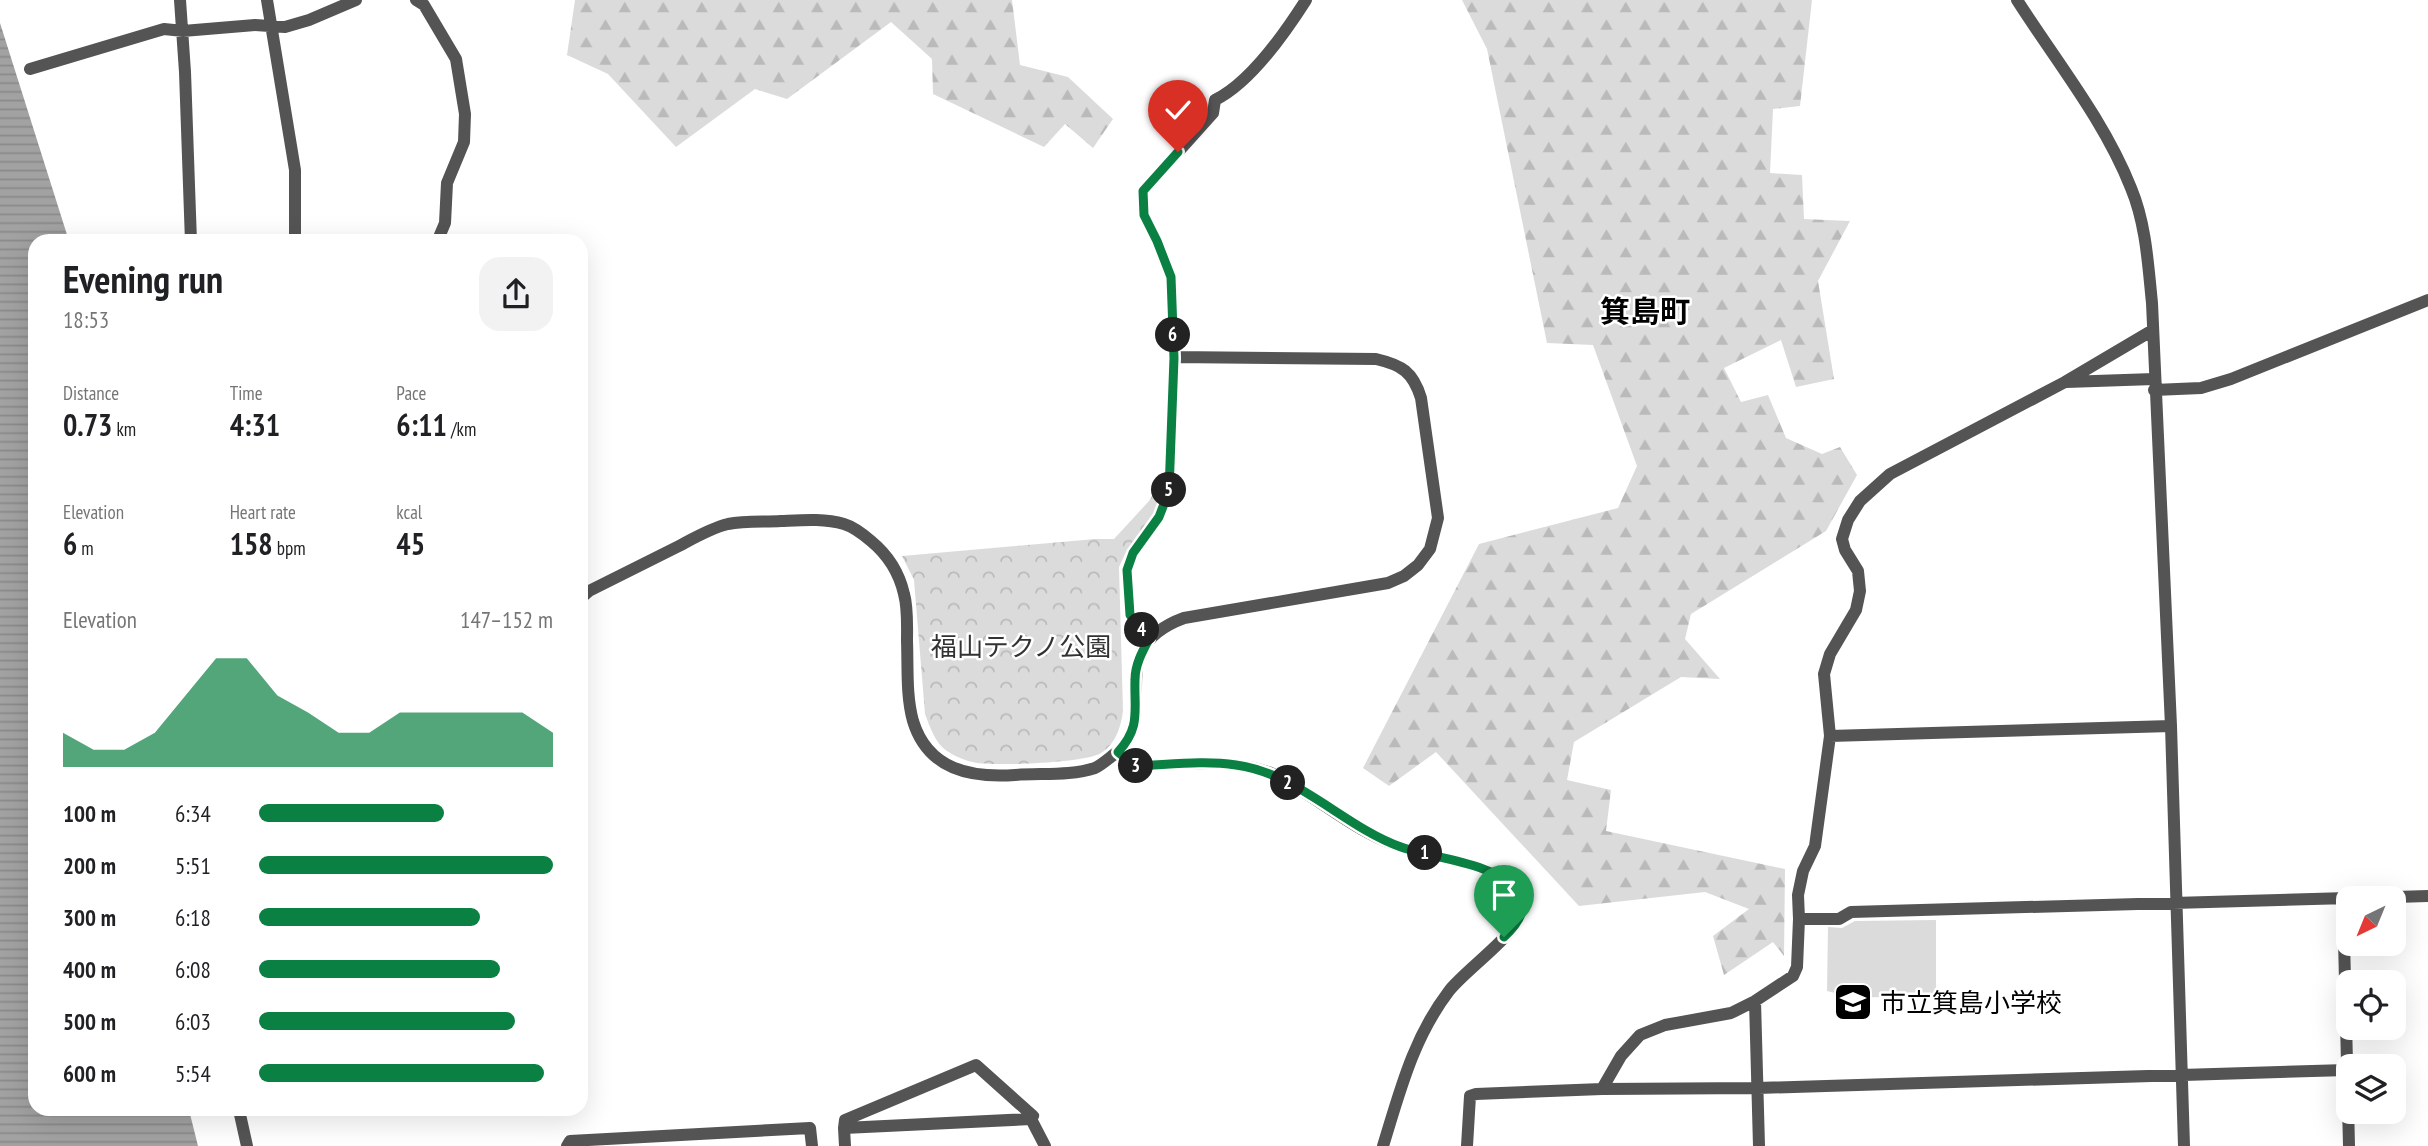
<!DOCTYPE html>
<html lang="en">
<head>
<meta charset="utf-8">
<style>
  :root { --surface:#fff; --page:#f2f2f2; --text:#202124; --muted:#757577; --accent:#0b8043 }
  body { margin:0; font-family:"PT Sans Narrow","Noto Sans JP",sans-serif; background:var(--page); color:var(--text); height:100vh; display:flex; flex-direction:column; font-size:26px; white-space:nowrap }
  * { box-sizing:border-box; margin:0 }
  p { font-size:23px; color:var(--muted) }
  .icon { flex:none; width:38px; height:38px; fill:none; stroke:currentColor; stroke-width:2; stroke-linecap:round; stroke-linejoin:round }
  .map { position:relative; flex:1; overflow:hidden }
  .sheet { position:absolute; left:28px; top:234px; width:560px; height:882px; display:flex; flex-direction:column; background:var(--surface); border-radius:21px; box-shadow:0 7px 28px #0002 }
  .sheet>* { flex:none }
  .needle { width:46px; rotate:223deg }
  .tools { position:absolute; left:2336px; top:886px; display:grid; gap:14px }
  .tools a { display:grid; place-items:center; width:70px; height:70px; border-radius:14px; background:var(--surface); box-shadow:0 7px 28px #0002; font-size:35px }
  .pin { position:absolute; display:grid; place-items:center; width:60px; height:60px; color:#fff; margin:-72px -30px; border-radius:50% 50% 50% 0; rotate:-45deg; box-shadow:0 0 7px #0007 }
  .pin .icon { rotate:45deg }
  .km { position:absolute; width:35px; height:35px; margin:-18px; border-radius:50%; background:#222; color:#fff; font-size:19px; line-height:35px; text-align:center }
  .round { display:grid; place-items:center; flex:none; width:74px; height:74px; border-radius:21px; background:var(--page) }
  .headline { display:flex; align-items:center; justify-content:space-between; height:119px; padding:0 35px }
  h1 { font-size:38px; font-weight:700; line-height:52px }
  .stats { display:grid; grid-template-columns:repeat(3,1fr); gap:10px; height:119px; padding:7px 35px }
  .stats div { display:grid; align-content:center }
  .stats b { font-size:30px; font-weight:700 }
  .stats small { font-size:19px; font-weight:400 }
  .stats p { font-size:19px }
  .chart { height:196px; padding:14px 35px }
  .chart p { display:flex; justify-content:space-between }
  .chart svg { width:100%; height:126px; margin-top:7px; fill:var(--accent); opacity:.7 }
  ul { padding:0 35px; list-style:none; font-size:23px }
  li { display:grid; grid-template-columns:112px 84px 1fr; align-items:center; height:52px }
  li i { height:18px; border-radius:9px; background:var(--accent) }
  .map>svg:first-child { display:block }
  .grass { fill:#dbdbdb }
  .forest { fill:url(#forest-firs) }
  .park { fill:url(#park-crowns) }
  .water { fill:url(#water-rules) }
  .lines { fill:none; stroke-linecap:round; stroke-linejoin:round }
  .minor { stroke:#545454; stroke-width:12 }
  .route-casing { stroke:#fff; stroke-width:14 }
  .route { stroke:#0b8043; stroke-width:9 }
  .labels { text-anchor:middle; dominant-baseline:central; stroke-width:5; stroke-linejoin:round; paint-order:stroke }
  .park-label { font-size:26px; fill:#323232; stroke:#fff }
  .poi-label { font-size:26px; fill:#000; stroke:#fff; text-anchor:start }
  .quarter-label { font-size:30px; font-weight:bold; fill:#000; stroke:#fff }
</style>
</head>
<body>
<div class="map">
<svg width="2428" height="1146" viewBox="0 0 2428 1146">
  <defs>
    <pattern id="forest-firs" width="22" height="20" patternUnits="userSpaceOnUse" patternTransform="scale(1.75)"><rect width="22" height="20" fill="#dbdbdb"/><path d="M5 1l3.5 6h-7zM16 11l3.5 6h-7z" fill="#bababa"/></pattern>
    <pattern id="park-crowns" width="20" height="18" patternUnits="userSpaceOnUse" patternTransform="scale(1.75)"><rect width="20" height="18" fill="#dbdbdb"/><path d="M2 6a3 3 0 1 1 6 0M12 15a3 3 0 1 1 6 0" fill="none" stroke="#bababa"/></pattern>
    <pattern id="water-rules" width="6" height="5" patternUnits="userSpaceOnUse" patternTransform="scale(1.75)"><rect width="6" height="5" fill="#a2a2a2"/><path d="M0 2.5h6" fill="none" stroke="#8a8a8a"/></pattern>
  </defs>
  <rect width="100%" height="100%" fill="#fff"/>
  <path class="grass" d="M1936 920V996L1835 998V993L1827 991 1828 927 1842 928 1855 921Z"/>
  <path class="forest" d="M575 0H1012L1020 65 1068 77 1113 119 1093 148 1065 124 1044 147 933 94 932 59 891 22 787 99 755 89 676 147 608 74 567 55Z
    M1462 0H1812L1800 106 1773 109 1770 173 1802 175 1804 219 1850 221 1818 281 1834 379 1796 387 1781 340 1724 368 1741 402 1768 395 1786 438 1822 454 1840 447 1857 475 1826 531 1691 614 1685 639 1720 679 1681 677 1574 742 1567 780 1611 790 1606 831 1785 869 1784 956 1773 942 1724 975 1713 936 1749 909 1705 892 1579 906 1436 752 1389 786 1363 768 1479 544 1618 508 1637 466 1593 345 1547 343 1487 49Z"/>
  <path class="park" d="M1162 479 1157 508 1125 554 1119 567 1123 711C1121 726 1116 744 1101 753 1085 763 998 766 977 763 966 761 956 757 947 751 935 743 930 727 925 714L914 580 902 556 1095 539H1114L1149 501Z"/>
  <path class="water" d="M0 23 69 241 35 242V1110H189L198 1146H0Z"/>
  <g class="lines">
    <path class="minor" d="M180 0 185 72 191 242
      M267 0 295 170V242
      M416 0 424 5 456 59 465 114 464 142 447 183 445 223 437 242
      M2017 0C2056 61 2104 120 2131 188 2146 224 2148 264 2152 303L2171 726 2184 1146
      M30 69 164 29 183 31 255 25 285 27 309 20 356 0
      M2066 382 2154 379
      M2154 390 2201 388 2231 379 2428 300
      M581 598 589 591C619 576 649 561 679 546 694 538 711 528 728 524 744 521 764 522 781 521 802 520 824 518 844 524 854 527 864 535 871 541 888 555 899 572 904 594 908 608 907 626 907 641 908 667 906 696 913 721 928 770 971 778 1015 775 1041 773 1071 776 1095 768 1101 765 1107 760 1112 756 1167 718 1097 650 1184 618L1388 583 1404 576 1418 565 1430 549 1438 518 1421 398C1413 372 1402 365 1376 359L1174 357 1171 277 1157 241 1144 215 1143 191 1213 113 1215 100C1250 83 1285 33 1306 0
      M1149 639 1130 615 1127 570 1133 553 1159 517 1169 491 1174 357
      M1830 736 2171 726
      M1118 752 1135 766C1180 764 1228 758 1271 773 1281 777 1290 784 1299 789 1332 809 1367 838 1405 848 1435 857 1525 868 1522 910 1521 931 1464 971 1449 991 1413 1038 1400 1091 1383 1146
      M2343 898 2349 1146
      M2363 898 2428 896
      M1799 919H1839L1851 912 2348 898
      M1755 1001 1759 1146
      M1602 1089 1758 1088 2347 1070
      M239 1110 247 1146
      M844 1128 845 1120 976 1065 1033 1116 1031 1119
      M567 1146 570 1141 810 1128 812 1146
      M845 1146 844 1128 1031 1119 1045 1146
      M1467 1146 1470 1096 1476 1094 1602 1089 1621 1056 1640 1035 1665 1025 1731 1013 1755 1001 1793 976 1797 967 1799 919 1798 895 1803 871 1815 846 1830 736 1824 674 1830 654 1856 610 1860 591 1858 571 1845 550 1842 539 1848 520 1860 501 1890 474 2065 382 2153 330"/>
  </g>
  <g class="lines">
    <defs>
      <path id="route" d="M1178 152 1143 191 1144 215 1157 241 1171 277 1174 358 1169 491 1159 517 1133 553 1127 570 1130 615 1149 639C1142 652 1135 665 1135 680 1134 711 1141 727 1118 752L1135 766C1167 765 1203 760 1236 765 1298 773 1343 826 1401 847 1434 859 1488 861 1515 888 1532 905 1518 924 1504 937"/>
    </defs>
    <use href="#route" class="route-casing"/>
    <use href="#route" class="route"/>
  </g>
  <defs>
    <symbol id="school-square" viewBox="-11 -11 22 22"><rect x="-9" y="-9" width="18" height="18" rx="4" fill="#000" stroke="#fff"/><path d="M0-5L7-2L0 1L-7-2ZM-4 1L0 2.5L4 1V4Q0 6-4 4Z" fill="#fff"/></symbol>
  </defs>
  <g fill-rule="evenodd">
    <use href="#school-square" x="1831" y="980" width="44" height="44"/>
  </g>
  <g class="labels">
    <g class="park-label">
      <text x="1021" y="646">福山テクノ公園</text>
    </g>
    <g class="poi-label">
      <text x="1880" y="1002">市立箕島小学校</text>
    </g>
    <g class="quarter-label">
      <text x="1645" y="310">箕島町</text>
    </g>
  </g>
</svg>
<div class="tools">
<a><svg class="needle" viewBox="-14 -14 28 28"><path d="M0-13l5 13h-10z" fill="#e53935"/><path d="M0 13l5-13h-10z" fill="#757577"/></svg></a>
<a><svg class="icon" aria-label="locate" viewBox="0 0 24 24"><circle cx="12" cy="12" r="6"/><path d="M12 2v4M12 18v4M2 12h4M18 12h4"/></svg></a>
<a><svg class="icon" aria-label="layers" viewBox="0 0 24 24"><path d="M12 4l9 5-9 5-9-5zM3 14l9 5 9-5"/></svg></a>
</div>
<div class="pin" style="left:1504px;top:937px;background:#1e9e55"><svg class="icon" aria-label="arrive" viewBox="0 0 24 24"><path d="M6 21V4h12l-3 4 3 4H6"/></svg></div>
<div class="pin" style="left:1178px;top:152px;background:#d93025"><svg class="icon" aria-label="check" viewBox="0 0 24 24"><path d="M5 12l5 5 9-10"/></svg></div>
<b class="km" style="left:1425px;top:853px">1</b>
<b class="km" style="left:1288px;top:783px">2</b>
<b class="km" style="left:1136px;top:766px">3</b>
<b class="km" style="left:1142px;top:630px">4</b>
<b class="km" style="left:1169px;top:490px">5</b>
<b class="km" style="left:1173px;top:335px">6</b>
<section class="sheet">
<div class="headline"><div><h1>Evening run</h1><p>18:53</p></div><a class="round"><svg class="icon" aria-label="share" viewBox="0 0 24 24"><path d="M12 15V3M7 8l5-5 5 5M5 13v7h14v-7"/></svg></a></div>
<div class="stats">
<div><p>Distance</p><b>0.73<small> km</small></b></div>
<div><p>Time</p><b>4:31</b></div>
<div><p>Pace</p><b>6:11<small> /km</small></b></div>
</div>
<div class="stats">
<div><p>Elevation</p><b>6<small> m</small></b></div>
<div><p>Heart rate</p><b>158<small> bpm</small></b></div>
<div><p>kcal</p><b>45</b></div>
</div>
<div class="chart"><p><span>Elevation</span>147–152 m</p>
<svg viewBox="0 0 160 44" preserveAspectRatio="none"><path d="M0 44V32L10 38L20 38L30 32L40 19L50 6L60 6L70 19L80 25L90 32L100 32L110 25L120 25L130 25L140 25L150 25L160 32V44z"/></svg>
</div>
<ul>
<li><b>100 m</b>6:34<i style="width:63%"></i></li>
<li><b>200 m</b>5:51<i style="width:100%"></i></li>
<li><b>300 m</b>6:18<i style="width:75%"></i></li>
<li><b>400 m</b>6:08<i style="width:82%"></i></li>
<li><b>500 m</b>6:03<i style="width:87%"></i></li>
<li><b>600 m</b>5:54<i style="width:97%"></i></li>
</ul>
</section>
</div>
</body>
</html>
